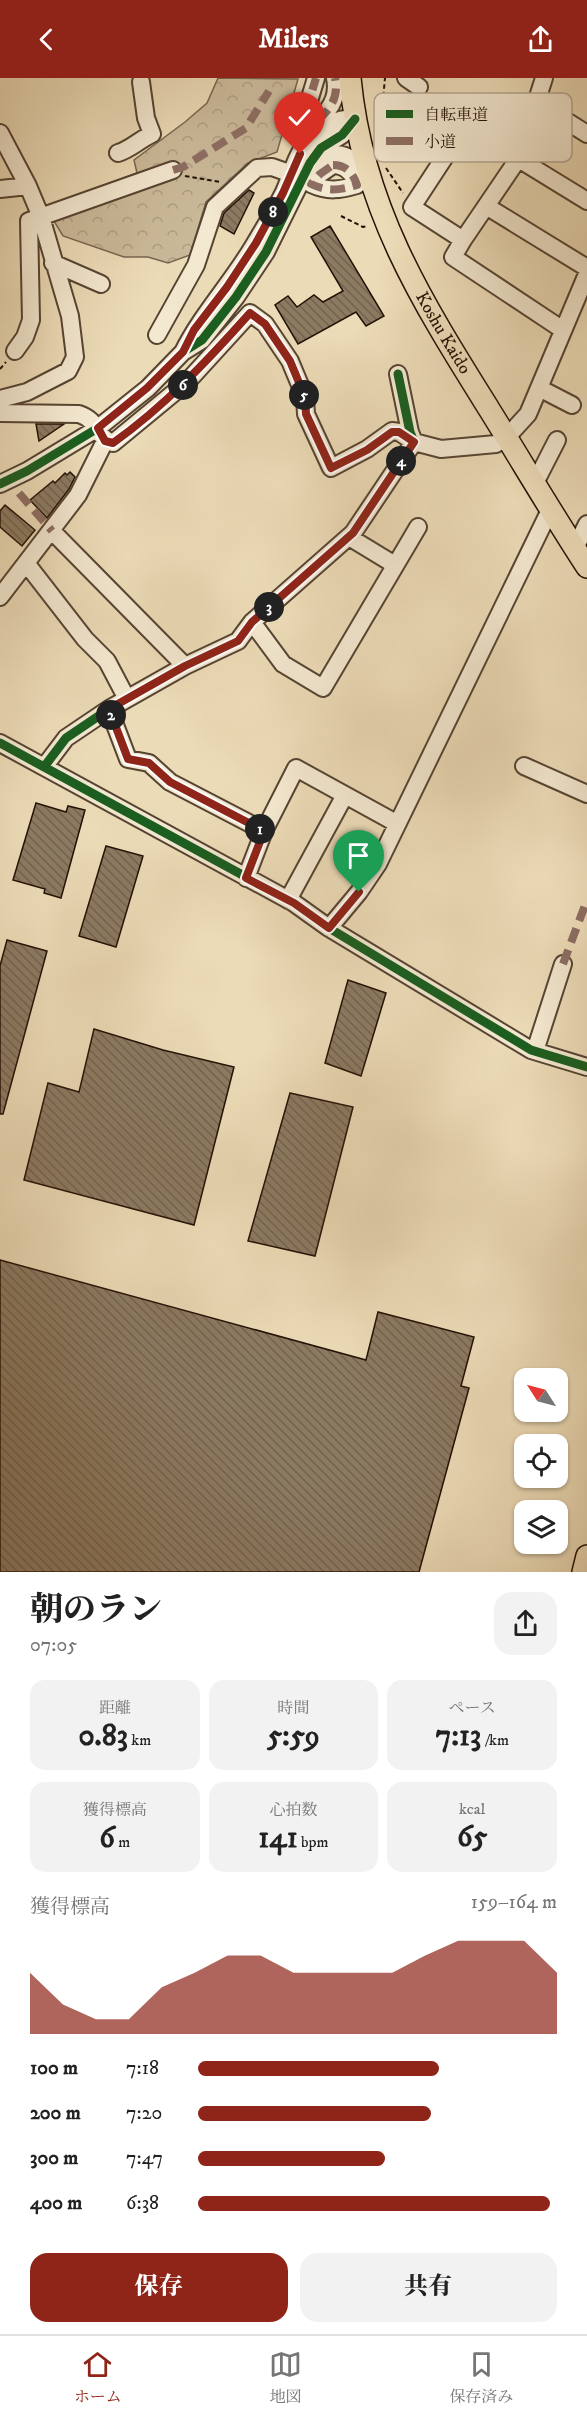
<!DOCTYPE html>
<html lang="ja">
<head>
<meta charset="utf-8">
<style>
  :root { --surface:#fff; --page:#f2f2f2; --text:#222; --muted:#767676; --line:#e0e0e0; --accent:#8f2418 }
  body { margin:0; font-family:"IM FELL DW Pica","Noto Serif JP",serif; background:var(--page); color:var(--text); height:100vh; display:flex; flex-direction:column; font-size:22px; white-space:nowrap }
  * { box-sizing:border-box; margin:0 }
  p { font-size:20px; color:var(--muted) }
  .icon { flex:none; width:33px; height:33px; fill:none; stroke:currentColor; stroke-width:2; stroke-linecap:round; stroke-linejoin:round }
  .map { position:relative; height:1494px; overflow:hidden }
  .side { display:flex; flex-direction:column; background:var(--surface); flex:1 }
  .side>* { flex:none }
  .needle { width:39px; rotate:306deg }
  .buttons { position:absolute; left:514px; top:1290px; display:grid; gap:12px }
  .buttons a { display:grid; place-items:center; width:54px; height:54px; border-radius:12px; background:var(--surface); box-shadow:0 2px 4px #0004; font-size:30px }
  .pin { position:absolute; display:grid; place-items:center; width:51px; height:51px; color:#fff; margin:-62px -26px; border-radius:50% 50% 50% 0; rotate:-45deg; box-shadow:0 0 6px #0007 }
  .pin .icon { rotate:45deg }
  .km { position:absolute; width:30px; height:30px; margin:-15px; border-radius:50%; background:#222; color:#fff; font-size:16px; line-height:30px; text-align:center }
  .round { display:grid; place-items:center; flex:none; width:63px; height:63px; border-radius:18px; background:var(--page) }
  .overview { display:flex; align-items:center; justify-content:space-between; height:102px; padding:0 30px }
  h1 { font-size:33px; font-weight:800; line-height:45px }
  .stats { display:grid; grid-template-columns:repeat(3,1fr); gap:9px; height:102px; padding:6px 30px }
  .stats div { display:grid; align-content:center; border-radius:15px; background:var(--page); text-align:center }
  .stats b { font-size:30px; font-weight:800 }
  .stats small { font-size:16px; font-weight:400 }
  .stats p { font-size:16px }
  .chart { height:168px; padding:12px 30px }
  .chart p { display:flex; justify-content:space-between }
  .chart svg { width:100%; height:108px; margin-top:6px; fill:var(--accent); opacity:.7 }
  .primary-button { display:flex; gap:12px; margin-top:auto; padding:12px 30px }
  .primary-button a { flex:1; height:69px; border-radius:18px; background:var(--accent); color:#fff; font-size:24px; font-weight:800; line-height:69px; text-align:center }
  .primary-button a+a { background:var(--page); color:var(--text) }
  ul { padding:0 30px; list-style:none; font-size:20px }
  li { display:grid; grid-template-columns:96px 72px 1fr; align-items:center; height:45px }
  li i { height:15px; border-radius:8px; background:var(--accent) }
  header { display:flex; justify-content:space-between; align-items:center; height:78px; padding:0 30px; background:var(--accent); color:#fff; font-size:27px; font-weight:800 }
  .menu { display:flex; justify-content:space-around; align-items:center; height:84px; border-top:2px solid var(--line); background:var(--surface); font-size:16px; color:var(--muted) }
  .menu a { display:grid; justify-items:center; gap:3px }
  .menu .current { color:var(--accent) }
  .map>svg:first-child { display:block }
  .forest { fill:url(#forest-crowns); stroke:#776550; stroke-width:1.5 }
  .building { fill:url(#building-back-hatch); stroke:#241106; stroke-width:1.5 }
  .lines { fill:none; stroke-linecap:round; stroke-linejoin:round }
  .minor-casing { stroke:#564432; stroke-width:20 }
  .major-casing { stroke:#241106; stroke-width:24 }
  .path { stroke:#241106; stroke-width:2; stroke-dasharray:4.5 3; stroke-linecap:butt }
  .minor { stroke:#f3e8d0; stroke-width:16 }
  .major { stroke:#ecdbb7; stroke-width:21 }
  .quiet { stroke:#8d6e63; stroke-width:8; stroke-dasharray:15 8; stroke-linecap:butt }
  .cycleway-casing { stroke:#f3e8d0; stroke-width:13 }
  .cycleway { stroke:#1b5e20; stroke-width:9 }
  .route-casing { stroke:#fff; stroke-width:12 }
  .route { stroke:#8f2418; stroke-width:8 }
  .labels { text-anchor:middle; dominant-baseline:central; stroke-width:4.5; stroke-linejoin:round; paint-order:stroke }
  .street-label { font-size:18px; fill:#241106; stroke:#f3e8d0 }
  .key { fill:#f3e8d0; stroke:#b5a893; stroke-width:1.5 }
  .key-label { font-size:16px; fill:#241106 }
</style>
</head>
<body>
<header><svg class="icon" aria-label="back" viewBox="0 0 24 24"><path d="M15 5l-7 7 7 7"/></svg>Milers<svg class="icon" aria-label="share" viewBox="0 0 24 24"><path d="M12 15V3M7 8l5-5 5 5M5 13v7h14v-7"/></svg></header>
<div class="map">
<svg width="587" height="1494" viewBox="0 0 587 1494">
  <defs>
    <pattern id="forest-crowns" width="20" height="18" patternUnits="userSpaceOnUse" patternTransform="scale(1.5)"><rect width="20" height="18" fill="#cab999"/><path d="M2 6a3 3 0 1 1 6 0M12 15a3 3 0 1 1 6 0" fill="none" stroke="#ad9e82"/></pattern>
    <pattern id="building-back-hatch" width="6" height="6" patternUnits="userSpaceOnUse" patternTransform="scale(1.5)"><rect width="6" height="6" fill="#8c7a62"/><path d="M-1 5l2 2M0 0l6 6M5-1l2 2" fill="none" stroke="#72634f"/></pattern>
  </defs>
  <rect width="100%" height="100%" fill="#ecdbb7"/>
  <filter id="stains"><feTurbulence type="fractalNoise" baseFrequency=".00333" numOctaves="4"/><feColorMatrix values="0 0 0 0 .2 0 0 0 0 .09 0 0 0 0 .02 0 0 0 .5 -.17"/></filter>
  <radialGradient id="worn" r=".72"><stop offset=".6" stop-color="#630" stop-opacity="0"/><stop offset="1" stop-color="#630" stop-opacity=".3"/></radialGradient>
  <path class="forest" d="M218 0 298 1 277 74 248 85 206 124 190 177 168 185 148 179H124L63 158 46 130 137 95 134 82 185 44 207 25Z"/>
  <path class="building" d="M249 112 254 115 234 156 220 148 224 135Z
    M330 148 384 238 366 248 356 234 298 266 275 227 288 218 297 229 314 217 323 224 343 213 311 159Z
    M36 346H64L39 363Z
    M70 394 75 399 69 411 47 440 30 422 53 403 55 405 65 395 67 397Z
    M5 427 35 452 22 468 0 449V433Z
    M36 725 66 734 68 728 85 732 61 820 44 815 45 811 13 802Z
    M106 768 143 778 116 869 79 858Z
    M7 862 47 873 3 1036H0V888Z
    M348 902 386 915 361 998 325 985Z
    M94 951 163 972 234 989 194 1147 24 1102 48 1005 79 1014Z
    M290 1015 353 1029 315 1178 248 1163Z
    M0 1182 366 1282 378 1234 474 1259 461 1308 469 1310 419 1494H0Z"/>
  <g class="lines">
    <defs>
      <path id="minor" d="M406 0 419 9
        M541 27 537 22 544 0
        M448 30 462 39 465 48
        M0 55 28 108 41 139 70 238 75 279 68 293 27 314 0 321
        M299 56C319 42 341 28 335 0
        M299 56 316 0
        M118 75C131 71 139 62 152 56L146 40 141 4
        M509 75 541 27 587 56
        M333 87C346 87 353 95 357 107 340 112 328 114 311 106L320 96Z
        M0 111 28 108
        M486 128 587 190
        M463 162 518 81
        M53 185 101 206
        M563 252 453 179 463 162 412 129 465 48 587 123
        M157 257 196 187 215 129 257 90 272 89 303 100C325 71 344 67 368 97
        M15 273 25 259 31 242 29 143 173 92
        M183 274C203 234 235 201 257 162 266 147 276 130 284 114 292 96 296 75 310 61 321 50 339 38 355 41
        M539 310 572 327
        M0 335 79 336C100 343 96 360 113 365L187 304 250 235 265 246 290 283 305 319 306 336 331 390 367 371 392 353 399 354 414 364 441 371 496 366 506 360 528 336 587 196
        M535 405 557 362
        M0 406 27 393 98 350 148 310 183 274 202 262 236 219 266 174 310 85 321 70 342 57 355 41
        M52 453 185 588
        M349 459 395 487
        M575 470 587 446
        M26 485 85 561 107 583 127 621
        M0 519 78 417 105 363
        M252 544 283 586 323 610 418 449
        M109 631 128 681 149 685 170 704 264 753
        M0 665 294 825 329 850 531 972 587 989
        M524 688 587 716
        M44 689 66 660 109 631 185 588 238 563 252 544 353 455 414 364 410 354 398 296
        M246 800 264 753 296 690 396 745
        M288 822 345 717
        M329 850 359 814 378 786 550 432
        M535 973 563 886"/>
      <g id="major">
        <path id="s1" d="M350 0C362 129 422 224 489 331 522 384 553 437 587 489"/>
        <path d="M583 1494 587 1478"/>
      </g>
    </defs>
    <use href="#minor" class="minor-casing"/>
    <use href="#major" class="major-casing"/>
    <path class="path" d="M379 63 385 0
      M386 90 403 115
      M185 98 221 104
      M341 138 363 149 368 148
      M0 291 6 284"/>
    <use href="#minor" class="minor"/>
    <use href="#major" class="major"/>
    <path class="quiet" d="M299 56C319 42 341 28 335 0
      M299 56 316 0
      M333 87C346 87 353 95 357 107 340 112 328 114 311 106L320 96Z
      M173 92 183 89 246 50 269 13
      M19 415 52 453
      M563 886 587 822"/>
    <defs>
      <path id="cycleway" d="M0 406 27 393 98 350 148 310 183 274 202 262 236 219 266 174 310 85 321 70 342 57 355 41
        M0 665 294 825 329 850 531 972 587 989
        M44 689 66 660 109 631 185 588 238 563 252 544 353 455 414 364 410 354 398 296"/>
    </defs>
    <use href="#cycleway" class="cycleway-casing"/>
    <use href="#cycleway" class="cycleway"/>
  </g>
  <g class="lines">
    <defs>
      <path id="route" d="M300 76 283 115 256 165 227 209 194 252 183 274 147 310 98 350 105 363 113 365C165 328 208 282 250 235L265 246 290 283 305 319 306 336 331 390 367 372 392 354H399L414 364 353 455 252 544 238 563 185 588 109 631 128 681 149 685 170 704 264 753 246 800 294 825 329 850 359 814"/>
    </defs>
    <use href="#route" class="route-casing"/>
    <use href="#route" class="route"/>
  </g>
  <g class="labels">
    <g class="street-label">
      <text stroke="none"><textPath href="#s1" startOffset="274">Koshu Kaido</textPath></text>
    </g>
  </g>
  <rect x="374" y="15" width="198" height="69" rx="9" class="key"/>
  <rect x="386" y="32" width="27" height="8" fill="#1b5e20"/>
  <rect x="386" y="59" width="27" height="8" fill="#8d6e63"/>
  <g class="key-label">
    <text x="424" y="42">自転車道</text>
    <text x="424" y="69">小道</text>
  </g>
  <rect width="100%" height="100%" filter="url(#stains)"/>
  <rect width="100%" height="100%" fill="url(#worn)"/>
</svg>
<div class="buttons">
<a><svg class="needle" viewBox="-14 -14 28 28"><path d="M0-13l5 13h-10z" fill="#e53935"/><path d="M0 13l5-13h-10z" fill="#767676"/></svg></a>
<a><svg class="icon" aria-label="locate" viewBox="0 0 24 24"><circle cx="12" cy="12" r="6"/><path d="M12 2v4M12 18v4M2 12h4M18 12h4"/></svg></a>
<a><svg class="icon" aria-label="layers" viewBox="0 0 24 24"><path d="M12 4l9 5-9 5-9-5zM3 14l9 5 9-5"/></svg></a>
</div>
<div class="pin" style="left:359px;top:814px;background:#1e9e55"><svg class="icon" aria-label="arrive" viewBox="0 0 24 24"><path d="M6 21V4h12l-3 4 3 4H6"/></svg></div>
<div class="pin" style="left:300px;top:76px;background:#d93025"><svg class="icon" aria-label="check" viewBox="0 0 24 24"><path d="M5 12l5 5 9-10"/></svg></div>
<b class="km" style="left:260px;top:751px">1</b>
<b class="km" style="left:111px;top:637px">2</b>
<b class="km" style="left:269px;top:529px">3</b>
<b class="km" style="left:401px;top:383px">4</b>
<b class="km" style="left:304px;top:317px">5</b>
<b class="km" style="left:183px;top:307px">6</b>
<b class="km" style="left:273px;top:134px">8</b>
</div>
<section class="side">
<div class="overview"><div><h1>朝のラン</h1><p>07:05</p></div><a class="round"><svg class="icon" aria-label="share" viewBox="0 0 24 24"><path d="M12 15V3M7 8l5-5 5 5M5 13v7h14v-7"/></svg></a></div>
<div class="stats">
<div><p>距離</p><b>0.83<small> km</small></b></div>
<div><p>時間</p><b>5:59</b></div>
<div><p>ペース</p><b>7:13<small> /km</small></b></div>
</div>
<div class="stats">
<div><p>獲得標高</p><b>6<small> m</small></b></div>
<div><p>心拍数</p><b>141<small> bpm</small></b></div>
<div><p>kcal</p><b>65</b></div>
</div>
<div class="chart"><p><span>獲得標高</span>159–164 m</p>
<svg viewBox="0 0 160 44" preserveAspectRatio="none"><path d="M0 44V19L10 32L20 38L30 38L40 25L50 19L60 12L70 12L80 19L90 19L100 19L110 19L120 12L130 6L140 6L150 6L160 19V44z"/></svg>
</div>
<ul>
<li><b>100 m</b>7:18<i style="width:67%"></i></li>
<li><b>200 m</b>7:20<i style="width:65%"></i></li>
<li><b>300 m</b>7:47<i style="width:52%"></i></li>
<li><b>400 m</b>6:38<i style="width:98%"></i></li>
</ul>
<div class="primary-button"><a>保存</a><a>共有</a></div>
</section>
<nav class="menu">
<a class="current"><svg class="icon" aria-label="home" viewBox="0 0 24 24"><path d="M3 11l9-7 9 7M6 9v11h12V9"/></svg>ホーム</a>
<a><svg class="icon" aria-label="map" viewBox="0 0 24 24"><path d="M3 6l6-2 6 2 6-2v14l-6 2-6-2-6 2zM9 4v14M15 6v14"/></svg>地図</a>
<a><svg class="icon" aria-label="saved" viewBox="0 0 24 24"><path d="M7 4h10v16l-5-4-5 4z"/></svg>保存済み</a>
</nav>
</body>
</html>
